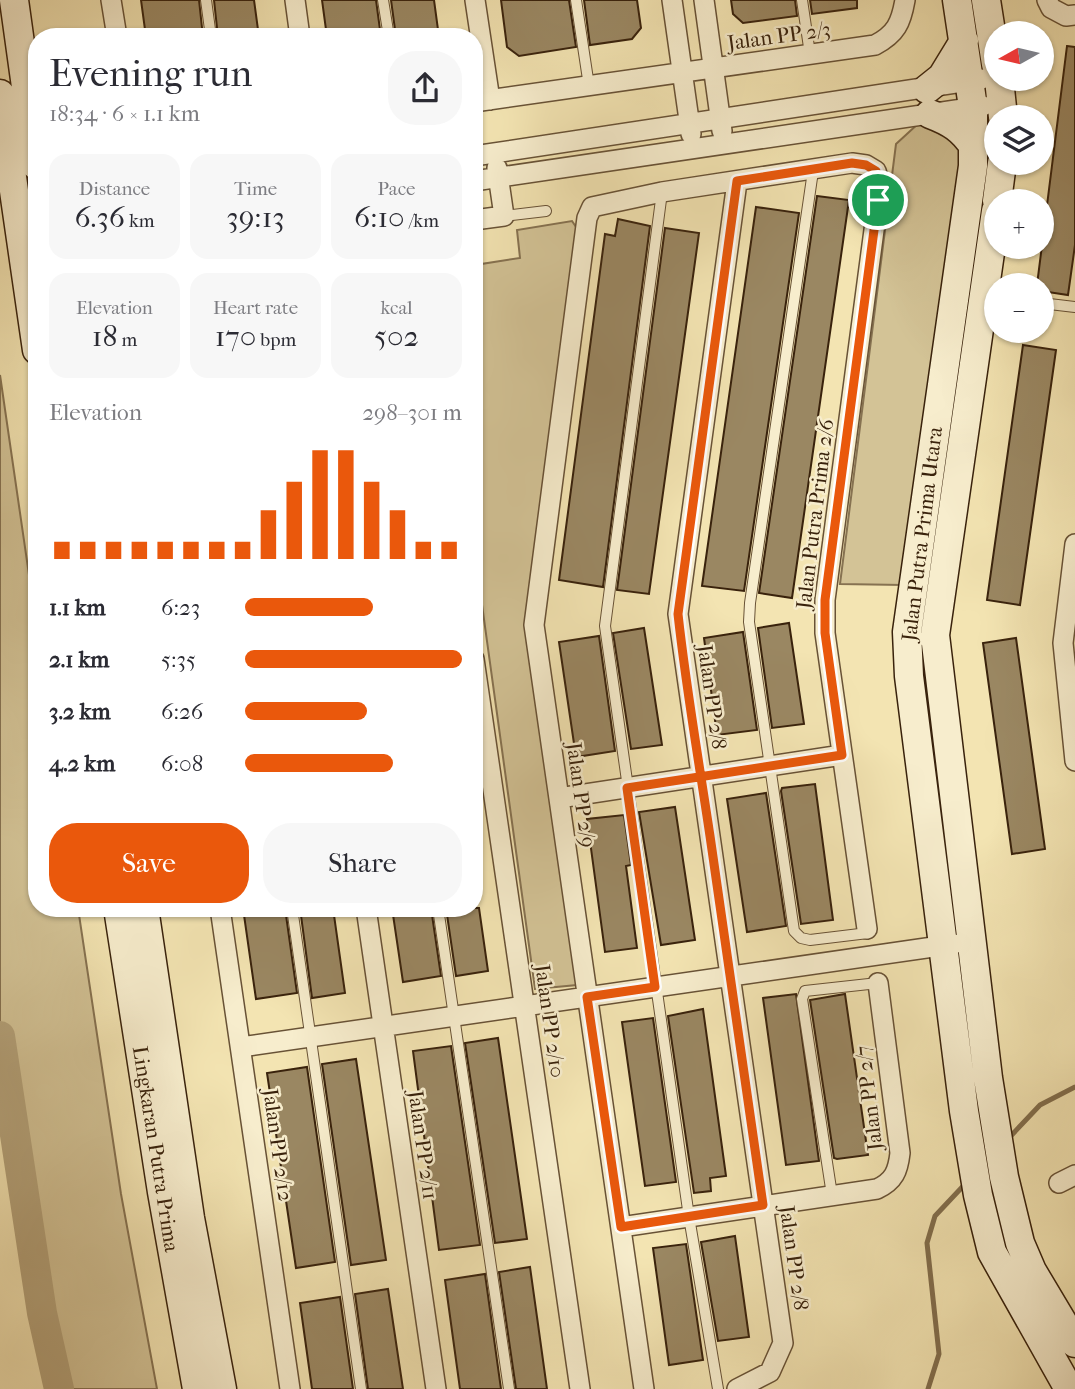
<!DOCTYPE html>
<html lang="en">
<head>
<meta charset="utf-8">
<style>
  :root { --surface:#fff; --page:#f7f7f7; --text:#2b2b33; --muted:#7c7c81; --accent:#ea580c }
  body { margin:0; font-family:"IM FELL French Canon",serif; background:var(--page); color:var(--text); height:100vh; display:flex; flex-direction:column; font-size:26px; white-space:nowrap }
  * { box-sizing:border-box; margin:0 }
  p { font-size:23px; color:var(--muted) }
  .icon { flex:none; width:38px; height:38px; fill:none; stroke:currentColor; stroke-width:2; stroke-linecap:round; stroke-linejoin:round }
  .map { position:relative; flex:1; overflow:hidden }
  .side { position:absolute; left:28px; top:28px; width:455px; height:889px; display:flex; flex-direction:column; background:var(--surface); border-radius:28px; box-shadow:0 2px 5px #0004 }
  .side>* { flex:none }
  .needle { width:46px; rotate:262deg }
  .buttons { position:absolute; left:984px; top:21px; display:grid; gap:14px }
  .buttons a { display:grid; place-items:center; width:70px; height:70px; border-radius:50%; background:var(--surface); box-shadow:0 2px 5px #0004; font-size:35px }
  .pin { position:absolute; display:grid; place-items:center; width:60px; height:60px; color:#fff; margin:-30px; border:4px solid #fff; border-radius:50%; box-shadow:0 2px 7px #0007 }
  .round { display:grid; place-items:center; flex:none; width:74px; height:74px; border-radius:28px; background:var(--page) }
  .headline { display:flex; align-items:center; justify-content:space-between; height:119px; padding:0 21px }
  h1 { font-size:38px; font-weight:600; line-height:52px }
  .stats { display:grid; grid-template-columns:repeat(3,1fr); gap:10px; height:119px; padding:7px 21px }
  .stats div { display:grid; align-content:center; border-radius:18px; background:var(--page); text-align:center }
  .stats b { font-size:30px; font-weight:600 }
  .stats small { font-size:19px; font-weight:400 }
  .stats p { font-size:19px }
  .chart { height:196px; padding:14px 21px }
  .chart p { display:flex; justify-content:space-between }
  .chart svg { width:100%; height:126px; margin-top:7px; stroke:var(--accent); stroke-width:6 }
  .primary-button { display:flex; gap:14px; margin-top:auto; padding:14px 21px }
  .primary-button a { flex:1; height:80px; border-radius:28px; background:var(--accent); color:#fff; font-size:28px; font-weight:600; line-height:80px; text-align:center }
  .primary-button a+a { background:var(--page); color:var(--text) }
  ul { padding:0 21px; list-style:none; font-size:23px }
  li { display:grid; grid-template-columns:112px 84px 1fr; align-items:center; height:52px }
  li i { height:18px; border-radius:9px; background:var(--accent) }
  .map>svg:first-child { display:block }
  .green { fill:#d3c396; stroke:#867251; stroke-width:2 }
  .lines { fill:none; stroke-linecap:round; stroke-linejoin:round }
  .stream { stroke:#836f4e; stroke-width:5 }
  .river { stroke:#b4a27a; stroke-width:30 }
  .building { fill:#9a8762; stroke:#39220c; stroke-width:2 }
  .service-casing { stroke:#685236; stroke-width:12 }
  .minor-casing { stroke:#685236; stroke-width:22 }
  .secondary-casing { stroke:#39220c; stroke-width:31 }
  .service { stroke:#f7edcd; stroke-width:10 }
  .minor { stroke:#f7edcd; stroke-width:19 }
  .secondary { stroke:#f7edcd; stroke-width:28 }
  .route-casing { stroke:#fff; stroke-width:14 }
  .route { stroke:#ea580c; stroke-width:9 }
  .labels { text-anchor:middle; dominant-baseline:central; stroke-width:5; stroke-linejoin:round; paint-order:stroke }
  .street-label { font-size:21px; fill:#39220c; stroke:#f7edcd }
</style>
</head>
<body>
<div class="map">
<svg width="1075" height="1389" viewBox="0 0 1075 1389">
  <rect width="100%" height="100%" fill="#f3e4b2"/>
  <filter id="stains"><feTurbulence type="fractalNoise" baseFrequency=".00286" numOctaves="4"/><feColorMatrix values="0 0 0 0 .2 0 0 0 0 .09 0 0 0 0 .02 0 0 0 .5 -.17"/></filter>
  <radialGradient id="worn" r=".72"><stop offset=".6" stop-color="#630" stop-opacity="0"/><stop offset="1" stop-color="#630" stop-opacity=".3"/></radialGradient>
  <path class="green" d="M920 122 964 147 903 585 840 584 896 144Z
    M572 221 578 230 527 612 577 985 535 989 474 547V236H477L481 264 520 258 517 230Z
    M0 375 37 630V908H78L121 1194 157 1389H55L22 1210 0 1060Z"/>
  <g class="lines">
    <path class="stream" d="M1007 1140 1040 1105 1075 1087
      M928 1389 939 1354 927 1243 935 1216 966 1183"/>
    <path class="river" d="M0 1036 42 1313 59 1389"/>
  </g>
  <path class="building" d="M141 0H199L203 37H146Z
    M214 0H254L259 37H218Z
    M322 0H376L381 37H327Z
    M391 0H434L439 37H396Z
    M501 0H569L576 47 519 56 507 47Z
    M584 0H637L641 28 632 39 590 45Z
    M731 0H795L797 16 743 23 733 14Z
    M810 0H857V8L812 14Z
    M1067 46 1075 47V245L1068 295 1041 291V285H1037Z
    M817 196 849 200 792 598 759 593Z
    M756 207 799 213 744 591 702 586Z
    M618 219 650 226 603 587 559 580 605 234 615 236Z
    M665 228 699 233 649 594 617 590Z
    M1023 345 1056 350 1020 605 987 600Z
    M789 623 804 724 772 728 758 628Z
    M644 628 662 745 631 749 613 633Z
    M743 632 757 730 717 735 704 638Z
    M599 636 615 751 576 757 559 642Z
    M1016 638 1045 849 1012 854 983 643Z
    M815 784 833 920 801 924 781 791 782 788Z
    M766 793 786 926 747 932 727 799Z
    M675 807 695 940 661 945 639 812Z
    M624 815 631 865 626 866 637 948 605 952 587 819Z
    M243 908H285L297 993 256 999Z
    M300 908H333L345 993 312 998Z
    M392 908H431L441 976 403 982Z
    M446 908H479L488 971 456 976Z
    M796 994 819 1161 786 1165 763 998Z
    M845 994 868 1155 837 1159 834 1158 810 1000Z
    M703 1009 726 1176 710 1178 711 1191 694 1193 668 1016Z
    M653 1018 676 1182 645 1186 622 1022Z
    M498 1038 527 1239 495 1243 465 1043Z
    M451 1046 480 1245 439 1250 413 1051Z
    M356 1059 386 1260 351 1265 322 1064Z
    M307 1067 335 1262 296 1268 267 1073Z
    M735 1236 749 1337 718 1341 701 1242Z
    M686 1244 703 1360 669 1365 653 1248Z
    M530 1267 537 1317 547 1389H516L499 1272Z
    M485 1274 501 1389H460L445 1280Z
    M388 1289 403 1389H368L355 1294Z
    M340 1297 353 1389H312L300 1303Z"/>
  <g class="lines">
    <defs>
      <path id="service" d="M206 0 211 37
        M383 0 389 37
        M576 0 589 86
        M802 0 810 54
        M813 171 750 603 749 622 794 931 801 938 810 940 868 933 867 929
        M662 192 605 626 689 1217 718 1389
        M504 216 546 211
        M1041 303 1075 307
        M292 908 361 1389
        M438 908 509 1389
        M832 1195 802 999 805 991 878 983"/>
      <path id="minor" d="M111 0 117 37
        M295 0 300 37
        M475 0 490 100
        M672 0 691 134
        M704 0 722 131
        M1047 0 1051 8 1066 16 1075 15
        M474 102 875 45C896 34 901 23 905 0
        M474 156 982 79
        M474 181 983 106
        M737 182 678 614 783 1343 770 1372 737 1389
        M474 220 504 216 497 168
        M1075 544 1063 643 1075 761
        M474 659 580 1389
        M559 798 842 755
        M220 908 290 1389
        M366 908 436 1389
        M241 1047 954 944
        M1059 1183 1075 1175
        M621 1227 877 1189C894 1181 898 1171 900 1153L878 983
        M644 1389 534 625 587 218 592 207 662 192 852 163 866 165 876 171 880 184 878 200 825 600V633L867 929"/>
      <path id="secondary" d="M14 0 37 166
        M957 0 973 107V166L907 632 909 676 964 1111 978 1195 992 1252 1069 1389
        M986 0 996 64
        M999 79 1003 117
        M927 89 942 77 964 41
        M0 94 37 350
        M930 114C951 122 962 129 974 147
        M997 201 1002 163
        M996 211 935 635 988 1078 1004 1177 1020 1243 1032 1271 1075 1343
        M118 908 162 1192 197 1389
        M144 908 190 1218 222 1389"/>
    </defs>
    <use href="#service" class="service-casing"/>
    <use href="#minor" class="minor-casing"/>
    <use href="#secondary" class="secondary-casing"/>
    <use href="#service" class="service"/>
    <use href="#minor" class="minor"/>
    <use href="#secondary" class="secondary"/>
  </g>
  <g class="lines">
    <defs>
      <path id="route" d="M878 200 825 600V633L842 755 627 788 655 987 587 997 621 1227 763 1205C746 1082 728 959 710 836 699 762 686 688 678 614L737 181 852 163 866 165 876 171 880 184 878 200"/>
    </defs>
    <use href="#route" class="route-casing"/>
    <use href="#route" class="route"/>
  </g>
  <g class="labels">
    <g class="street-label">
      <text transform="translate(779 36) rotate(-8)">Jalan PP 2/3</text>
      <text transform="translate(815 514) rotate(-83)">Jalan Putra Prima 2/6</text>
      <text transform="translate(922 534) rotate(-83)">Jalan Putra Prima Utara</text>
      <text transform="translate(712 697) rotate(82)">Jalan PP 2/8</text>
      <text transform="translate(581 795) rotate(82)">Jalan PP 2/9</text>
      <text transform="translate(550 1021) rotate(82)">Jalan PP 2/10</text>
      <text transform="translate(869 1098) rotate(-97)">Jalan PP 2/7</text>
      <text transform="translate(278 1145) rotate(82)">Jalan PP 2/12</text>
      <text transform="translate(423 1145) rotate(82)">Jalan PP 2/11</text>
      <text transform="translate(156 1149) rotate(81)">Lingkaran Putra Prima</text>
      <text transform="translate(794 1258) rotate(82)">Jalan PP 2/8</text>
    </g>
  </g>
  <rect width="100%" height="100%" filter="url(#stains)"/>
  <rect width="100%" height="100%" fill="url(#worn)"/>
</svg>
<div class="buttons">
<a><svg class="needle" viewBox="-14 -14 28 28"><path d="M0-13l5 13h-10z" fill="#e53935"/><path d="M0 13l5-13h-10z" fill="#7c7c81"/></svg></a>
<a><svg class="icon" aria-label="layers" viewBox="0 0 24 24"><path d="M12 4l9 5-9 5-9-5zM3 14l9 5 9-5"/></svg></a>
<a>+</a>
<a>−</a>
</div>
<div class="pin" style="left:878px;top:200px;background:#1e9e55"><svg class="icon" aria-label="arrive" viewBox="0 0 24 24"><path d="M6 21V4h12l-3 4 3 4H6"/></svg></div>
<section class="side">
<div class="headline"><div><h1>Evening run</h1><p>18:34 · 6 × 1.1 km</p></div><a class="round"><svg class="icon" aria-label="share" viewBox="0 0 24 24"><path d="M12 15V3M7 8l5-5 5 5M5 13v7h14v-7"/></svg></a></div>
<div class="stats">
<div><p>Distance</p><b>6.36<small> km</small></b></div>
<div><p>Time</p><b>39:13</b></div>
<div><p>Pace</p><b>6:10<small> /km</small></b></div>
</div>
<div class="stats">
<div><p>Elevation</p><b>18<small> m</small></b></div>
<div><p>Heart rate</p><b>170<small> bpm</small></b></div>
<div><p>kcal</p><b>502</b></div>
</div>
<div class="chart"><p><span>Elevation</span>298–301 m</p>
<svg viewBox="0 0 160 44" preserveAspectRatio="none"><path d="M5 44V38M15 44V38M25 44V38M35 44V38M45 44V38M55 44V38M65 44V38M75 44V38M85 44V27M95 44V17M105 44V6M115 44V6M125 44V17M135 44V27M145 44V38M155 44V38"/></svg>
</div>
<ul>
<li><b>1.1 km</b>6:23<i style="width:59%"></i></li>
<li><b>2.1 km</b>5:35<i style="width:100%"></i></li>
<li><b>3.2 km</b>6:26<i style="width:56%"></i></li>
<li><b>4.2 km</b>6:08<i style="width:68%"></i></li>
</ul>
<div class="primary-button"><a>Save</a><a>Share</a></div>
</section>
</div>
</body>
</html>
